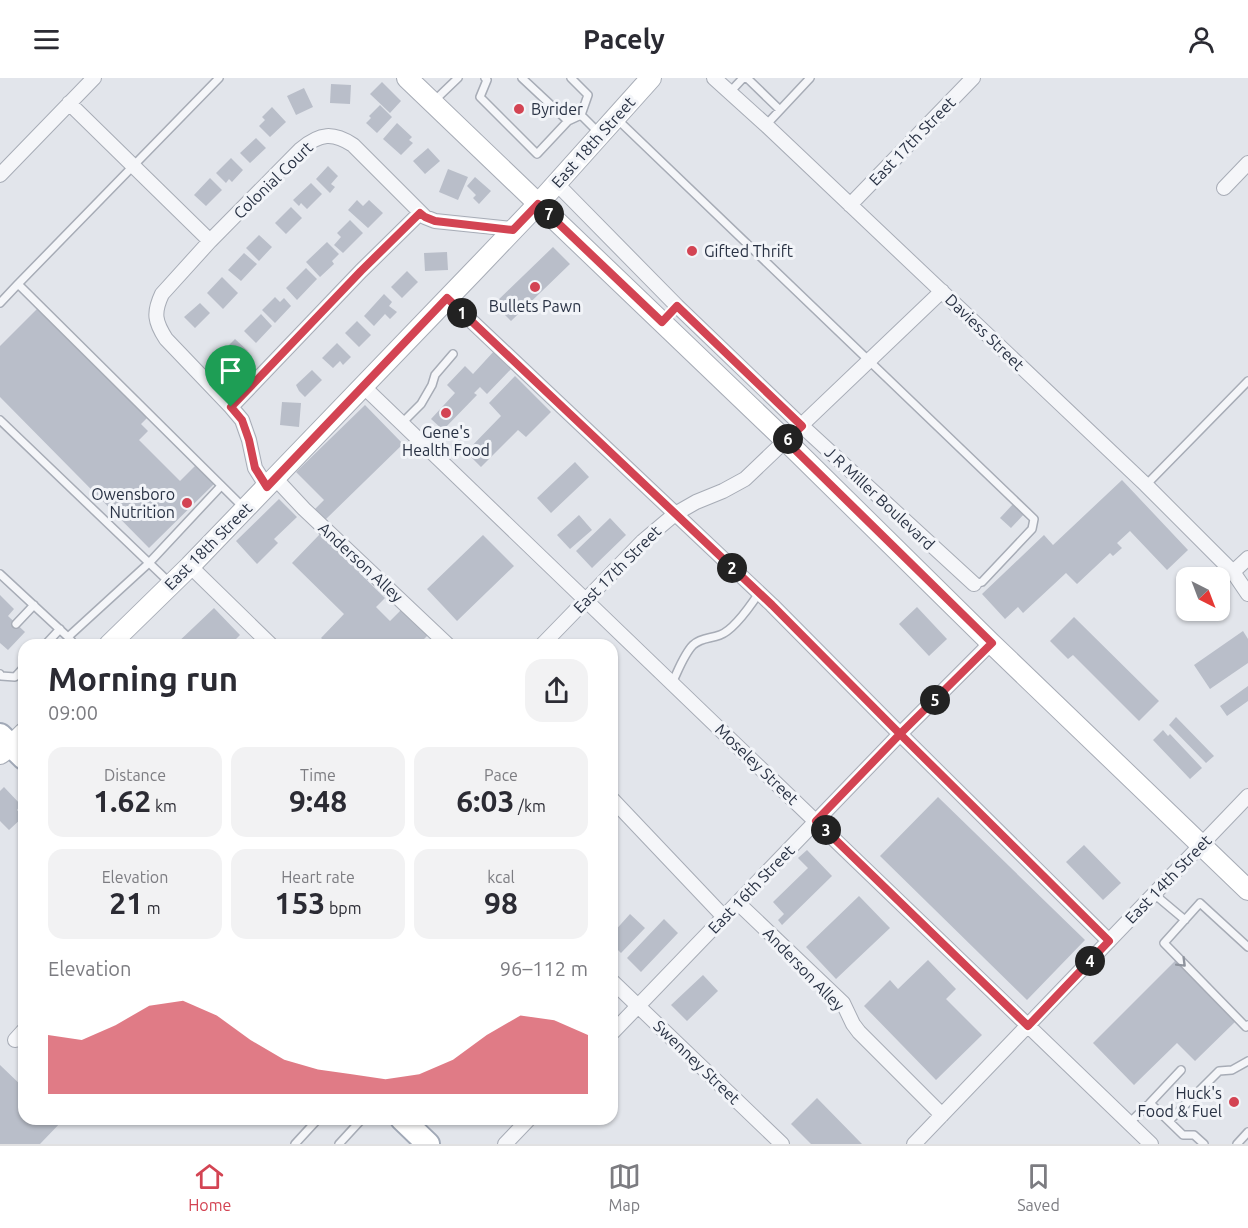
<!DOCTYPE html>
<html lang="en">
<head>
<meta charset="utf-8">
<style>
  :root { --surface:#fff; --page:#f2f2f3; --text:#2b2b33; --muted:#7c7c81; --line:#e1e1e2; --accent:#d34453 }
  body { margin:0; font-family:Ubuntu,sans-serif; background:var(--page); color:var(--text); height:100vh; display:flex; flex-direction:column; font-size:22px; white-space:nowrap }
  * { box-sizing:border-box; margin:0 }
  p { font-size:20px; color:var(--muted) }
  .icon { flex:none; width:33px; height:33px; fill:none; stroke:currentColor; stroke-width:2; stroke-linecap:round; stroke-linejoin:round }
  .map { position:relative; flex:1; overflow:hidden }
  .details { position:absolute; left:18px; top:561px; width:600px; height:486px; display:flex; flex-direction:column; background:var(--surface); border-radius:18px; box-shadow:0 2px 4px #0004 }
  .details>* { flex:none }
  .needle { width:39px; rotate:138deg }
  .fabs { position:absolute; left:1176px; top:489px; display:grid; gap:12px }
  .fabs a { display:grid; place-items:center; width:54px; height:54px; border-radius:12px; background:var(--surface); box-shadow:0 2px 4px #0004; font-size:30px }
  .pin { position:absolute; display:grid; place-items:center; width:51px; height:51px; color:#fff; margin:-62px -26px; border-radius:50% 50% 50% 0; rotate:-45deg; box-shadow:0 0 6px #0007 }
  .pin .icon { rotate:45deg }
  .km { position:absolute; width:30px; height:30px; margin:-15px; border-radius:50%; background:#222; color:#fff; font-size:16px; line-height:30px; text-align:center }
  .round { display:grid; place-items:center; flex:none; width:63px; height:63px; border-radius:18px; background:var(--page) }
  .head { display:flex; align-items:center; justify-content:space-between; height:102px; padding:0 30px }
  h1 { font-size:33px; font-weight:600; line-height:45px }
  .metrics { display:grid; grid-template-columns:repeat(3,1fr); gap:9px; height:102px; padding:6px 30px }
  .metrics div { display:grid; align-content:center; border-radius:15px; background:var(--page); text-align:center }
  .metrics b { font-size:30px; font-weight:600 }
  .metrics small { font-size:16px; font-weight:400 }
  .metrics p { font-size:16px }
  .chart { height:168px; padding:12px 30px }
  .chart p { display:flex; justify-content:space-between }
  .chart svg { width:100%; height:108px; margin-top:6px; fill:var(--accent); opacity:.7 }
  header { display:flex; justify-content:space-between; align-items:center; height:78px; padding:0 30px; background:var(--surface); font-size:27px; font-weight:600 }
  .menu { display:flex; justify-content:space-around; align-items:center; height:84px; border-top:2px solid var(--line); background:var(--surface); font-size:16px; color:var(--muted) }
  .menu a { display:grid; justify-items:center; gap:3px }
  .menu .active { color:var(--accent) }
  .map>svg:first-child { display:block }
  .building { fill:#b9bec9 }
  .lines { fill:none; stroke-linecap:round; stroke-linejoin:round }
  .lane-casing { stroke:#a7acb6; stroke-width:10 }
  .street-casing { stroke:#a7acb6; stroke-width:16 }
  .secondary-casing { stroke:#a7acb6; stroke-width:22 }
  .primary-casing { stroke:#a1a9b7; stroke-width:26 }
  .lane { stroke:#f5f6f9; stroke-width:7 }
  .street { stroke:#f5f6f9; stroke-width:14 }
  .secondary { stroke:#fff; stroke-width:20 }
  .primary { stroke:#fff; stroke-width:22 }
  .oneway { stroke:#8f949e }
  .route-casing { stroke:#fff; stroke-width:12 }
  .route { stroke:#d34453; stroke-width:8 }
  .poi-dot { fill:#d34453; stroke:#f2f4f8; stroke-width:2 }
  .labels { text-anchor:middle; dominant-baseline:central; stroke-width:6; stroke-linejoin:round; paint-order:stroke }
  .poi-label { font-size:16px; fill:#293244; stroke:#f2f4f8; text-anchor:start }
  .street-label { font-size:16px; fill:#293244; stroke:#f2f4f8 }
</style>
</head>
<body>
<header><svg class="icon" aria-label="menu" viewBox="0 0 24 24"><path d="M4 6h16M4 12h16M4 18h16"/></svg>Pacely<svg class="icon" aria-label="person" viewBox="0 0 24 24"><circle cx="12" cy="8" r="4"/><path d="M4 21q1-7 8-7t8 7"/></svg></header>
<div class="map">
<svg width="1248" height="1066" viewBox="0 0 1248 1066">
  <rect width="100%" height="100%" fill="#e2e5eb"/>
  <path class="building" d="M382 4 401 23 390 35 370 16Z
    M331 6 351 7 350 26 330 25Z
    M304 10 313 29 296 37 287 18Z
    M380 27 392 39 377 55 366 45 371 40 369 38Z
    M272 29 286 44 270 59 259 48 265 42 262 39Z
    M397 45 412 59 409 62 413 65 401 77 383 61Z
    M256 60 266 70 250 85 240 75Z
    M428 70 440 83 425 96 413 83Z
    M231 80 243 92 232 104 229 101 226 105 216 95Z
    M328 88 338 98 331 106 335 109 330 115 316 101Z
    M448 91 468 99 458 122 439 114Z
    M475 99 491 113 479 126 473 120 476 117 467 108Z
    M210 100 222 112 206 128 194 117Z
    M311 105 322 116 307 131 301 125 299 128 293 122Z
    M357 122 363 128 369 122 383 135 368 150 348 132Z
    M291 129 302 140 286 156 275 145Z
    M350 142 363 155 343 175 334 167 341 159 337 155Z
    M259 157 272 169 259 183 246 170Z
    M327 164 339 176 332 183 334 186 320 199 306 184Z
    M553 169 570 186 511 243 494 226Z
    M447 174 448 192 425 193 424 175Z
    M244 175 257 186 241 203 228 192Z
    M306 190 317 201 297 222 286 210Z
    M407 193 418 204 402 220 391 209Z
    M222 199 238 215 223 231 207 215Z
    M384 216 392 224 389 228 397 234 390 241 385 236 374 248 364 238Z
    M275 219 280 224 284 220 291 228 275 245 262 232Z
    M200 225 210 235 195 250 184 239Z
    M38 230 147 340 141 346 148 353 139 362 180 403 196 387 214 406 149 470 0 319V268Z
    M261 236 272 248 256 265 244 253Z
    M357 243 371 257 359 269 345 255Z
    M235 261 248 273 234 287 222 274Z
    M337 265 351 279 343 287 340 283 333 290 322 280Z
    M495 272 513 289 487 316 480 309 474 315 477 317 443 352 431 341 455 315 447 307 465 288 473 296Z
    M312 292 322 302 305 319 299 313 296 307Z
    M515 298 551 334 526 359 518 352 481 389 466 374 501 338 489 325Z
    M282 324 301 325 299 349 280 347Z
    M365 327 403 366 325 442 315 431 324 422 296 394Z
    M575 384 589 399 551 435 537 420Z
    M1122 402 1188 472 1167 492 1130 453 1117 465 1122 470 1113 478 1110 475 1077 506 1066 495 1023 535 1018 529 1005 541 982 516 1044 457 1053 467Z
    M279 421 297 439 274 461 278 465 257 486 236 463Z
    M1014 425 1025 435 1011 450 1000 440Z
    M579 437 592 452 570 471 557 457Z
    M610 440 626 457 592 490 576 473Z
    M320 456 385 520 376 529 390 543 404 529 430 555 418 567H329L321 560 344 536 292 485Z
    M483 457 514 488 457 543 427 511Z
    M0 517 14 531 8 538 25 554 8 572 0 565Z
    M917 529 947 561 929 578 899 546Z
    M214 530 240 557 230 567H175Z
    M1074 539 1159 623 1139 643 1073 577 1068 581 1050 563Z
    M1243 553 1248 561V585L1210 611 1194 587Z
    M1248 608V623L1227 638 1220 628Z
    M1176 639 1214 678 1206 685 1169 647Z
    M1163 652 1168 658 1170 656 1202 690 1190 701 1153 662Z
    M4 709 21 727 17 732 23 739 9 752 0 743V713Z
    M938 719 1085 862 1027 922 880 778Z
    M1084 767 1121 805 1103 822 1066 784Z
    M807 772 832 798 782 847 778 842 784 836 773 824 808 790 798 780Z
    M859 818 890 850 836 901 806 869Z
    M630 836 645 850 621 875 612 866V856Z
    M664 841 678 855 641 894 627 880Z
    M1177 881 1237 942 1195 983 1177 965 1134 1007 1093 965Z
    M928 882 956 911 946 921 982 957 936 1002 864 928 890 902 898 911Z
    M703 897 718 913 687 943 671 927Z
    M0 987 24 1010V1041H64L40 1066H0Z
    M817 1020 862 1066H811L791 1046Z"/>
  <g class="lines">
    <defs>
      <path id="lane" d="M485 0 487 2 480 19 537 76 568 43 581 37
        M522 0 568 43
        M571 0 588 17 581 37 600 56
        M747 0 780 32
        M730 14 743 0
        M434 23 458 0
        M617 41 1034 441 1032 451 982 504 974 506
        M766 47 810 0
        M18 206 219 0
        M0 225 18 206 244 430
        M0 342 169 504
        M402 345 421 326 432 307 435 297 453 276
        M1146 407 1248 303
        M0 496 68 559 75 567
        M16 546 34 527
        M68 559 149 485 221 408
        M45 567 60 551
        M0 596 1 598 15 599 24 589
        M672 605C678 593 684 576 693 567 702 559 710 561 720 557 734 552 751 527 759 515
        M1154 816 1185 842
        M1248 869 1200 825 1164 865 1246 949 1248 947
        M1181 992 1150 1025 1183 1057H1194L1204 1066
        M1169 1043 1219 993 1232 992 1248 983
        M1129 1045 1150 1025
        M295 1066 318 1041
        M339 1066 362 1041
        M1237 1066 1248 1054"/>
      <path id="street" d="M714 0 766 47 1146 407 1233 494 1248 516
        M69 25 210 163
        M0 97 94 0
        M556 105 677 228 802 348 974 506
        M1224 110 1248 85
        M850 127 973 0
        M447 220 772 527 900 656 1109 863
        M363 308 1151 1066
        M231 329 361 193 420 135
        M275 400 304 431 448 567
        M267 409 255 390 249 362 242 342 231 329 166 261C155 244 153 235 162 216L210 163 301 71C320 55 333 54 353 67L425 139 435 143 513 151
        M190 488 271 567
        M1233 494 1248 480
        M542 567 643 463 675 436 696 424 723 413 745 401 942 213
        M612 721 724 839
        M738 825 843 925 853 946 859 954 942 1037
        M612 903 782 1066
        M612 955 900 656 991 565
        M15 962 24 952
        M505 1066 529 1041
        M914 1066 1248 718"/>
      <path id="secondary" d="M407 0 786 363 991 565 1248 812
        M109 567 190 488 474 193 538 126 651 0
        M0 676 11 668 24 655"/>
      <path id="primary" d="M0 657 24 680
        M402 1041 428 1066"/>
    </defs>
    <use href="#lane" class="lane-casing"/>
    <use href="#street" class="street-casing"/>
    <use href="#secondary" class="secondary-casing"/>
    <use href="#primary" class="primary-casing"/>
    <use href="#lane" class="lane"/>
    <use href="#street" class="street"/>
    <use href="#secondary" class="secondary"/>
    <use href="#primary" class="primary"/>
  </g>
  <defs><path id="oneway-chevron" d="M-2-3.5L2.5 0L-2 3.5" fill="none" stroke-width="1.6" stroke-linecap="round" stroke-linejoin="round" transform="scale(1.5)"/></defs>
  <use class="oneway" href="#oneway-chevron" transform="translate(1182 885) rotate(45)"/>
  <g class="lines">
    <defs>
      <path id="route" d="M231 329 242 342 249 362 255 390 267 409 447 220 772 527 900 656 816 743 1028 948 1109 863 900 656 992 565 786 363 802 348 677 228 662 244 538 126 513 152 435 143 425 139 420 135 361 193 231 329"/>
    </defs>
    <use href="#route" class="route-casing"/>
    <use href="#route" class="route"/>
  </g>
  <g class="poi-dot">
    <circle cx="519" cy="31" r="6"/>
    <circle cx="692" cy="173" r="6"/>
    <circle cx="535" cy="209" r="6"/>
    <circle cx="446" cy="335" r="6"/>
    <circle cx="187" cy="425" r="6"/>
    <circle cx="1234" cy="1024" r="6"/>
  </g>
  <g class="labels">
    <g class="poi-label">
      <text x="531" y="31">Byrider</text>
      <text x="704" y="173">Gifted Thrift</text>
      <text x="535" y="228" text-anchor="middle">Bullets Pawn</text>
      <text x="446" y="354" text-anchor="middle">Gene's<tspan x="446" dy="18">Health Food</tspan></text>
      <text x="175" y="416" text-anchor="end">Owensboro<tspan x="175" dy="18">Nutrition</tspan></text>
      <text x="1222" y="1015" text-anchor="end">Huck's<tspan x="1222" dy="18">Food &amp; Fuel</tspan></text>
    </g>
    <g class="street-label">
      <text transform="translate(912 63) rotate(-46)">East 17th Street</text>
      <text transform="translate(593 64) rotate(-48)">East 18th Street</text>
      <text transform="translate(273 102) rotate(-44)">Colonial Court</text>
      <text transform="translate(985 254) rotate(44)">Daviess Street</text>
      <text transform="translate(880 420) rotate(43)">J R Miller Boulevard</text>
      <text transform="translate(208 468) rotate(-45)">East 18th Street</text>
      <text transform="translate(361 484) rotate(43)">Anderson Alley</text>
      <text transform="translate(617 491) rotate(-45)">East 17th Street</text>
      <text transform="translate(757 686) rotate(44)">Moseley Street</text>
      <text transform="translate(1168 801) rotate(-46)">East 14th Street</text>
      <text transform="translate(751 811) rotate(-46)">East 16th Street</text>
      <text transform="translate(804 891) rotate(46)">Anderson Alley</text>
      <text transform="translate(697 984) rotate(44)">Swenney Street</text>
    </g>
  </g>
</svg>
<div class="fabs">
<a><svg class="needle" viewBox="-14 -14 28 28"><path d="M0-13l5 13h-10z" fill="#e53935"/><path d="M0 13l5-13h-10z" fill="#7c7c81"/></svg></a>
</div>
<div class="pin" style="left:231px;top:329px;background:#1e9e55"><svg class="icon" aria-label="arrive" viewBox="0 0 24 24"><path d="M6 21V4h12l-3 4 3 4H6"/></svg></div>
<b class="km" style="left:462px;top:235px">1</b>
<b class="km" style="left:732px;top:490px">2</b>
<b class="km" style="left:826px;top:752px">3</b>
<b class="km" style="left:1090px;top:883px">4</b>
<b class="km" style="left:935px;top:622px">5</b>
<b class="km" style="left:788px;top:361px">6</b>
<b class="km" style="left:549px;top:136px">7</b>
<section class="details">
<div class="head"><div><h1>Morning run</h1><p>09:00</p></div><a class="round"><svg class="icon" aria-label="share" viewBox="0 0 24 24"><path d="M12 15V3M7 8l5-5 5 5M5 13v7h14v-7"/></svg></a></div>
<div class="metrics">
<div><p>Distance</p><b>1.62<small> km</small></b></div>
<div><p>Time</p><b>9:48</b></div>
<div><p>Pace</p><b>6:03<small> /km</small></b></div>
</div>
<div class="metrics">
<div><p>Elevation</p><b>21<small> m</small></b></div>
<div><p>Heart rate</p><b>153<small> bpm</small></b></div>
<div><p>kcal</p><b>98</b></div>
</div>
<div class="chart"><p><span>Elevation</span>96–112 m</p>
<svg viewBox="0 0 160 44" preserveAspectRatio="none"><path d="M0 44V20L10 22L20 16L30 8L40 6L50 12L60 22L70 30L80 34L90 36L100 38L110 36L120 30L130 20L140 12L150 14L160 20V44z"/></svg>
</div>
</section>
</div>
<nav class="menu">
<a class="active"><svg class="icon" aria-label="home" viewBox="0 0 24 24"><path d="M3 11l9-7 9 7M6 9v11h12V9"/></svg>Home</a>
<a><svg class="icon" aria-label="map" viewBox="0 0 24 24"><path d="M3 6l6-2 6 2 6-2v14l-6 2-6-2-6 2zM9 4v14M15 6v14"/></svg>Map</a>
<a><svg class="icon" aria-label="saved" viewBox="0 0 24 24"><path d="M7 4h10v16l-5-4-5 4z"/></svg>Saved</a>
</nav>
</body>
</html>
